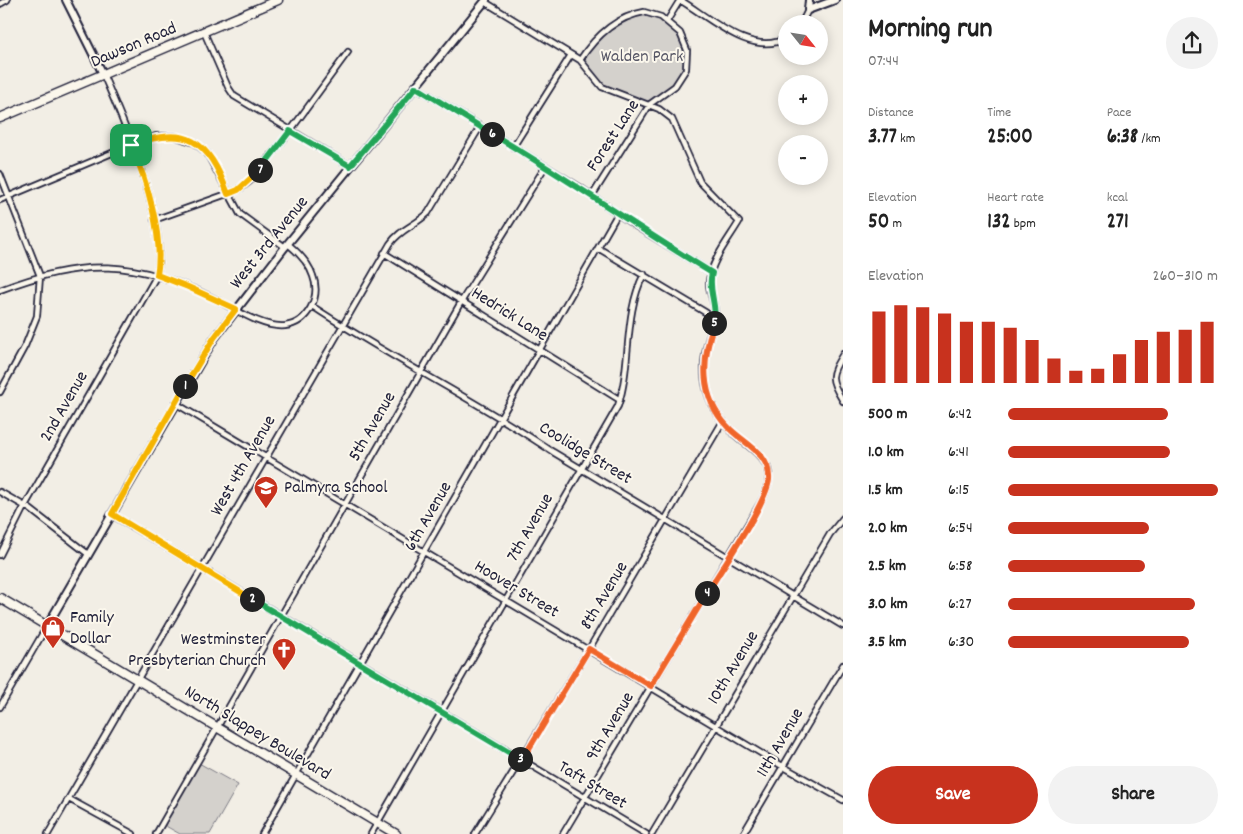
<!DOCTYPE html>
<html lang="en">
<head>
<meta charset="utf-8">
<style>
  :root { --surface:#fff; --page:#f2f2f2; --text:#222; --muted:#767676; --accent:#c8321e }
  body { margin:0; font-family:Dekko,sans-serif; background:var(--page); color:var(--text); height:100vh; display:flex; flex-direction:column; font-size:19px; white-space:nowrap }
  * { box-sizing:border-box; margin:0 }
  p { font-size:16px; color:var(--muted) }
  .icon { flex:none; width:28px; height:28px; fill:none; stroke:currentColor; stroke-width:2; stroke-linecap:round; stroke-linejoin:round }
  .map { position:relative; flex:1; overflow:hidden }
  .sheet { display:flex; flex-direction:column; background:var(--surface); width:400px }
  .sheet>* { flex:none }
  .needle { width:32px; rotate:120deg }
  .controls { position:absolute; left:778px; top:15px; display:grid; gap:10px }
  .controls a { display:grid; place-items:center; width:50px; height:50px; border-radius:50%; background:var(--surface); box-shadow:0 2px 12px #0003; font-size:25px }
  .pin { position:absolute; display:grid; place-items:center; width:42px; height:42px; color:#fff; margin:-21px; border-radius:10px; box-shadow:0 2px 8px #0006 }
  .km { position:absolute; width:25px; height:25px; margin:-12px; border-radius:50%; background:#222; color:#fff; font-size:14px; line-height:25px; text-align:center }
  .round { display:grid; place-items:center; flex:none; width:52px; height:52px; border-radius:26px; background:var(--page) }
  .headline { display:flex; align-items:center; justify-content:space-between; height:85px; padding:0 25px }
  h1 { font-size:28px; font-weight:800; line-height:38px }
  .figures { display:grid; grid-template-columns:repeat(3,1fr); gap:8px; height:85px; padding:5px 25px }
  .figures div { display:grid; align-content:center }
  .figures b { font-size:21px; font-weight:800 }
  .figures small { font-size:14px; font-weight:400 }
  .figures p { font-size:14px }
  .chart { height:140px; padding:10px 25px }
  .chart p { display:flex; justify-content:space-between }
  .chart svg { width:100%; height:90px; margin-top:5px; stroke:var(--accent); stroke-width:6 }
  .button { display:flex; gap:10px; margin-top:auto; padding:10px 25px }
  .button a { flex:1; height:58px; border-radius:30px; background:var(--accent); color:#fff; font-size:20px; font-weight:800; line-height:58px; text-align:center }
  .button a+a { background:var(--page); color:var(--text) }
  ul { padding:0 25px; list-style:none; font-size:16px }
  li { display:grid; grid-template-columns:80px 60px 1fr; align-items:center; height:38px }
  li i { height:12px; border-radius:6px; background:var(--accent) }
  main { display:flex; flex:1; min-height:0 }
  .map>svg:first-child { display:block }
  .green { fill:#d4d1cc; stroke:#7b7a84 }
  .lines { fill:none; stroke-linecap:round; stroke-linejoin:round }
  .street-casing { stroke:#22223b; stroke-width:8 }
  .secondary-casing { stroke:#22223b; stroke-width:10 }
  .primary-casing { stroke:#22223b; stroke-width:11 }
  .street { stroke:#fbf7ec; stroke-width:4.5 }
  .secondary { stroke:#fbf7ec; stroke-width:6 }
  .primary { stroke:#fbf7ec; stroke-width:8 }
  .split-1-casing { stroke:#fff; stroke-width:10 }
  .split-2-casing { stroke:#fff; stroke-width:10 }
  .split-3-casing { stroke:#fff; stroke-width:10 }
  .split-4-casing { stroke:#fff; stroke-width:10 }
  .split-5-casing { stroke:#fff; stroke-width:10 }
  .split-6-casing { stroke:#fff; stroke-width:10 }
  .split-7-casing { stroke:#fff; stroke-width:10 }
  .split-8-casing { stroke:#fff; stroke-width:10 }
  .split-1 { stroke:#f5b400; stroke-width:6 }
  .split-2 { stroke:#f5b400; stroke-width:6 }
  .split-3 { stroke:#22a559; stroke-width:6 }
  .split-4 { stroke:#f0652b; stroke-width:6 }
  .split-5 { stroke:#f0652b; stroke-width:6 }
  .split-6 { stroke:#22a559; stroke-width:6 }
  .split-7 { stroke:#22a559; stroke-width:6 }
  .split-8 { stroke:#f5b400; stroke-width:6 }
  .labels { text-anchor:middle; dominant-baseline:central; stroke-width:4; stroke-linejoin:round; paint-order:stroke }
  .street-label { font-size:18px; fill:#22223b; stroke:#fbf7ec }
  .park-label { font-size:18px; fill:#575766; stroke:#fbf7ec }
  .poi-label { font-size:18px; fill:#22223b; stroke:#fbf7ec; text-anchor:start }
</style>
</head>
<body>
<main>
<div class="map">
<svg width="843" height="834" viewBox="0 0 843 834">
  <rect width="100%" height="100%" fill="#f2eee5"/>
  <filter id="ink" filterUnits="userSpaceOnUse"><feTurbulence type="fractalNoise" baseFrequency=".02" numOctaves="2"/><feDisplacementMap in="SourceGraphic" scale="10" xChannelSelector="R" yChannelSelector="G"/><feConvolveMatrix kernelMatrix="1 2 1 2 8 2 1 2 1" color-interpolation-filters="sRGB"/></filter>
  <g filter="url(#ink)">
    <path class="green" d="M644 12 670 23 684 40 687 62 679 82 650 104 603 87 580 60C597 33 616 24 644 12Z
      M197 762 238 785 210 834H180L162 824Z"/>
    <g class="lines">
      <defs>
        <path id="street" d="M680 0C709 17 752 58 786 38
          M485 2 580 60 602 87 659 109 672 119 700 182 739 222C729 239 710 262 709 283 709 294 716 304 715 316 715 324 711 330 709 338 703 357 702 378 709 397 714 411 722 422 732 432 758 456 782 463 761 502L563 834
          M0 4 7 0
          M667 21 680 0
          M801 24 808 10
          M204 32 228 87 234 96 350 166
          M580 60C595 37 616 17 644 12L661 17 680 33 687 50 686 69 675 86 650 104 592 196
          M416 87 581 188 631 223 712 273
          M513 147 571 55
          M0 174 40 276 37 316 25 346 0 392
          M0 200 131 145 156 136H174L195 143 207 153 240 214 285 247
          M154 220 238 190 250 181 285 138 348 52
          M598 248 715 318
          M384 253 620 400
          M0 290C82 258 136 259 215 299 235 309 262 328 285 326 308 323 321 297 313 276 309 263 299 253 288 244
          M312 306C390 358 475 399 553 452L843 626
          M843 354C830 375 829 379 843 401
          M175 403 784 767 843 800
          M0 492 30 509 88 554
          M111 514 646 834
          M0 555 22 511 157 275C168 220 125 126 103 74
          M0 707 47 626
          M69 799 133 834
          M48 834 390 244C399 230 416 225 428 213L480 127
          M156 834 461 302 545 167
          M262 834 618 213
          M371 834 618 406C632 363 623 315 644 274
          M475 834 589 649 723 421
          M652 834 830 534 843 518
          M743 834 843 665"/>
        <path id="secondary" d="M66 0 103 74
          M809 0 808 10 835 0
          M47 626 214 339 285 247 486 0"/>
        <path id="primary" d="M0 118 278 0
          M0 598 396 834"/>
      </defs>
      <use href="#street" class="street-casing"/>
      <use href="#secondary" class="secondary-casing"/>
      <use href="#primary" class="primary-casing"/>
      <use href="#street" class="street"/>
      <use href="#secondary" class="secondary"/>
      <use href="#primary" class="primary"/>
    </g>
  </g>
  <g class="lines" filter="url(#ink)">
    <defs>
      <path id="split-1" d="M131 145C147 180 164 238 157 275L188 287 236 309 214 338 185 386"/>
      <path id="split-2" d="M185 386 112 514 252 599"/>
      <path id="split-3" d="M252 599 520 759"/>
      <path id="split-4" d="M520 759 522 760 589 649 651 686 707 593"/>
      <path id="split-5" d="M707 593C721 569 766 504 769 480 771 453 742 443 727 426 699 396 702 359 714 323"/>
      <path id="split-6" d="M492 134C567 178 638 228 712 273 707 290 718 305 714 323"/>
      <path id="split-7" d="M260 170 290 131 350 166 416 87 492 134"/>
      <path id="split-8" d="M131 145C187 125 208 139 228 194L238 190 260 170"/>
    </defs>
    <use href="#split-1" class="split-1-casing"/>
    <use href="#split-2" class="split-2-casing"/>
    <use href="#split-3" class="split-3-casing"/>
    <use href="#split-4" class="split-4-casing"/>
    <use href="#split-5" class="split-5-casing"/>
    <use href="#split-6" class="split-6-casing"/>
    <use href="#split-7" class="split-7-casing"/>
    <use href="#split-8" class="split-8-casing"/>
    <use href="#split-1" class="split-1"/>
    <use href="#split-2" class="split-2"/>
    <use href="#split-3" class="split-3"/>
    <use href="#split-4" class="split-4"/>
    <use href="#split-5" class="split-5"/>
    <use href="#split-6" class="split-6"/>
    <use href="#split-7" class="split-7"/>
    <use href="#split-8" class="split-8"/>
  </g>
  <defs>
    <symbol id="school-pin" viewBox="-11 -11 22 30"><path d="M0 17L-7.5 6A9.5 9.5 0 1 1 7.5 6Z" fill="#c8321e" stroke="#fbf7ec"/><path d="M0-5L7-2L0 1L-7-2ZM-4 1L0 2.5L4 1V4Q0 6-4 4Z" fill="#fff"/></symbol>
    <symbol id="shop-pin" viewBox="-11 -11 22 30"><path d="M0 17L-7.5 6A9.5 9.5 0 1 1 7.5 6Z" fill="#c8321e" stroke="#fbf7ec"/><path d="M-5-2.5h2.3a2.7 3.5 0 0 1 5.4 0H5L5.5 6h-11ZM-1.5-2.5h3a1.5 2.3 0 0 0-3 0Z" fill="#fff"/></symbol>
    <symbol id="church-pin" viewBox="-11 -11 22 30"><path d="M0 17L-7.5 6A9.5 9.5 0 1 1 7.5 6Z" fill="#c8321e" stroke="#fbf7ec"/><path d="M-1.2-6h2.4v3.5h3.3v2.4h-3.3V6h-2.4V-.1h-3.3v-2.4h3.3Z" fill="#fff"/></symbol>
  </defs>
  <g fill-rule="evenodd">
    <use href="#school-pin" x="252" y="474" width="28" height="38"/>
    <use href="#shop-pin" x="39" y="614" width="28" height="38"/>
    <use href="#church-pin" x="270" y="636" width="28" height="38"/>
  </g>
  <g class="labels">
    <g class="street-label">
      <text transform="translate(134 46) rotate(-23)">Dawson Road</text>
      <text transform="translate(614 136) rotate(-57)">Forest Lane</text>
      <text transform="translate(270 243) rotate(-51)">West 3rd Avenue</text>
      <text transform="translate(509 315) rotate(32)">Hedrick Lane</text>
      <text transform="translate(65 407) rotate(-60)">2nd Avenue</text>
      <text transform="translate(373 427) rotate(-60)">5th Avenue</text>
      <text transform="translate(585 454) rotate(31)">Coolidge Street</text>
      <text transform="translate(244 466) rotate(-60)">West 4th Avenue</text>
      <text transform="translate(429 517) rotate(-60)">6th Avenue</text>
      <text transform="translate(531 528) rotate(-60)">7th Avenue</text>
      <text transform="translate(516 590) rotate(31)">Hoover Street</text>
      <text transform="translate(605 596) rotate(-59)">8th Avenue</text>
      <text transform="translate(734 668) rotate(-59)">10th Avenue</text>
      <text transform="translate(611 727) rotate(-59)">9th Avenue</text>
      <text transform="translate(257 734) rotate(31)">North Slappey Boulevard</text>
      <text transform="translate(781 743) rotate(-60)">11th Avenue</text>
      <text transform="translate(592 786) rotate(31)">Taft Street</text>
    </g>
    <g class="park-label">
      <text x="642" y="57">Walden Park</text>
    </g>
    <g class="poi-label">
      <text x="284" y="488">Palmyra School</text>
      <text x="70" y="618">Family<tspan x="70" dy="21">Dollar</tspan></text>
      <text x="266" y="640" text-anchor="end">Westminster<tspan x="266" dy="21">Presbyterian Church</tspan></text>
    </g>
  </g>
</svg>
<div class="controls">
<a><svg class="needle" viewBox="-14 -14 28 28"><path d="M0-13l5 13h-10z" fill="#e53935"/><path d="M0 13l5-13h-10z" fill="#767676"/></svg></a>
<a>+</a>
<a>−</a>
</div>
<div class="pin" style="left:131px;top:145px;background:#1e9e55"><svg class="icon" aria-label="arrive" viewBox="0 0 24 24"><path d="M6 21V4h12l-3 4 3 4H6"/></svg></div>
<b class="km" style="left:185px;top:386px">1</b>
<b class="km" style="left:252px;top:599px">2</b>
<b class="km" style="left:520px;top:759px">3</b>
<b class="km" style="left:707px;top:593px">4</b>
<b class="km" style="left:714px;top:323px">5</b>
<b class="km" style="left:492px;top:134px">6</b>
<b class="km" style="left:260px;top:170px">7</b>
</div>
<section class="sheet">
<div class="headline"><div><h1>Morning run</h1><p>07:44</p></div><a class="round"><svg class="icon" aria-label="share" viewBox="0 0 24 24"><path d="M12 15V3M7 8l5-5 5 5M5 13v7h14v-7"/></svg></a></div>
<div class="figures">
<div><p>Distance</p><b>3.77<small> km</small></b></div>
<div><p>Time</p><b>25:00</b></div>
<div><p>Pace</p><b>6:38<small> /km</small></b></div>
</div>
<div class="figures">
<div><p>Elevation</p><b>50<small> m</small></b></div>
<div><p>Heart rate</p><b>132<small> bpm</small></b></div>
<div><p>kcal</p><b>271</b></div>
</div>
<div class="chart"><p><span>Elevation</span>260–310 m</p>
<svg viewBox="0 0 160 44" preserveAspectRatio="none"><path d="M5 44V9M15 44V6M25 44V7M35 44V10M45 44V14M55 44V14M65 44V17M75 44V23M85 44V32M95 44V38M105 44V37M115 44V30M125 44V23M135 44V19M145 44V18M155 44V14"/></svg>
</div>
<ul>
<li><b>500 m</b>6:42<i style="width:76%"></i></li>
<li><b>1.0 km</b>6:41<i style="width:77%"></i></li>
<li><b>1.5 km</b>6:15<i style="width:100%"></i></li>
<li><b>2.0 km</b>6:54<i style="width:67%"></i></li>
<li><b>2.5 km</b>6:58<i style="width:65%"></i></li>
<li><b>3.0 km</b>6:27<i style="width:89%"></i></li>
<li><b>3.5 km</b>6:30<i style="width:86%"></i></li>
</ul>
<div class="button"><a>Save</a><a>Share</a></div>
</section>
</main>
</body>
</html>
